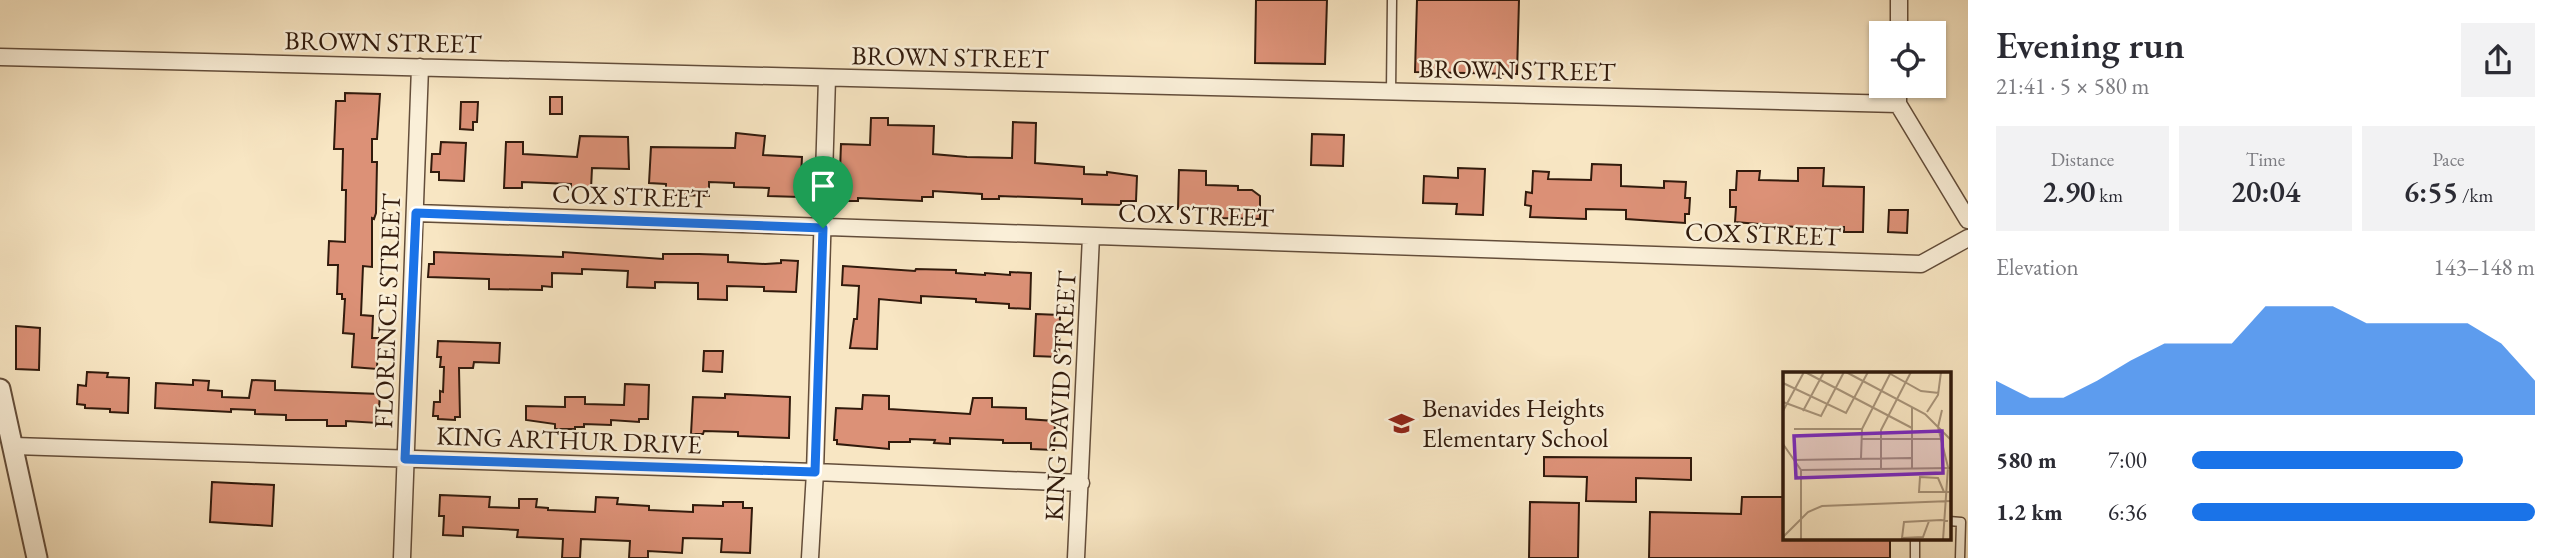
<!DOCTYPE html>
<html lang="en">
<head>
<meta charset="utf-8">
<style>
  :root { --surface:#fff; --page:#f2f2f3; --text:#2b2b33; --muted:#7c7c81; --accent:#1a73e8 }
  body { margin:0; font-family:"EB Garamond",serif; background:var(--page); color:var(--text); height:100vh; display:flex; flex-direction:column; font-size:26px; white-space:nowrap }
  * { box-sizing:border-box; margin:0 }
  p { font-size:23px; color:var(--muted) }
  .icon { flex:none; width:38px; height:38px; fill:none; stroke:currentColor; stroke-width:2; stroke-linecap:round; stroke-linejoin:round }
  .map { position:relative; flex:1; overflow:hidden }
  .drawer { display:flex; flex-direction:column; background:var(--surface); width:595px }
  .drawer>* { flex:none }
  .tools { position:absolute; left:1869px; top:21px; display:grid; gap:14px }
  .tools a { display:grid; place-items:center; width:77px; height:77px; border-radius:0px; background:var(--surface); box-shadow:0 2px 5px #0004; font-size:35px }
  .pin { position:absolute; display:grid; place-items:center; width:60px; height:60px; color:#fff; margin:-72px -30px; border-radius:50% 50% 50% 0; rotate:-45deg; box-shadow:0 0 7px #0007 }
  .pin .icon { rotate:45deg }
  .round { display:grid; place-items:center; flex:none; width:74px; height:74px; border-radius:0px; background:var(--page) }
  .headline { display:flex; align-items:center; justify-content:space-between; height:119px; padding:0 28px }
  h1 { font-size:38px; font-weight:600; line-height:52px }
  .metrics { display:grid; grid-template-columns:repeat(3,1fr); gap:10px; height:119px; padding:7px 28px }
  .metrics div { display:grid; align-content:center; border-radius:0px; background:var(--page); text-align:center }
  .metrics b { font-size:30px; font-weight:600 }
  .metrics small { font-size:19px; font-weight:400 }
  .metrics p { font-size:19px }
  .chart { height:196px; padding:14px 28px }
  .chart p { display:flex; justify-content:space-between }
  .chart svg { width:100%; height:126px; margin-top:7px; fill:var(--accent); opacity:.7 }
  ul { padding:0 28px; list-style:none; font-size:23px }
  li { display:grid; grid-template-columns:112px 84px 1fr; align-items:center; height:52px }
  li i { height:18px; border-radius:9px; background:var(--accent) }
  main { display:flex; flex:1; min-height:0 }
  .map>svg:first-child { display:block }
  .building { fill:#dc9177; stroke:#311a0c; stroke-width:2 }
  .lines { fill:none; stroke-linecap:round; stroke-linejoin:round }
  .service-casing { stroke:#634d3a; stroke-width:11 }
  .minor-casing { stroke:#634d3a; stroke-width:19 }
  .tertiary-casing { stroke:#634d3a; stroke-width:23 }
  .service { stroke:#faefd8; stroke-width:8 }
  .minor { stroke:#faefd8; stroke-width:16 }
  .tertiary { stroke:#faefd8; stroke-width:19 }
  .route-casing { stroke:#fff; stroke-width:14 }
  .route { stroke:#1a73e8; stroke-width:9 }
  .labels { text-anchor:middle; dominant-baseline:central; stroke-width:5; stroke-linejoin:round; paint-order:stroke }
  .street-label { font-size:26px; fill:#311a0c; stroke:#faefd8 }
  .poi-label { font-size:26px; fill:#311a0c; stroke:#faefd8; text-anchor:start }
  .inset-road { fill:none; stroke:#a8947a; stroke-width:2 }
  .view { fill:#7b2cbf; fill-opacity:0.15; stroke:#7b2cbf; stroke-width:3.5 }
  .inset-edge { fill:none; stroke:#311a0c; stroke-width:3.5 }
</style>
</head>
<body>
<main>
<div class="map">
<svg width="1968" height="558" viewBox="0 0 1968 558">
  <rect width="100%" height="100%" fill="#f8e6c3"/>
  <filter id="stains"><feTurbulence type="fractalNoise" baseFrequency=".00286" numOctaves="4"/><feColorMatrix values="0 0 0 0 .2 0 0 0 0 .09 0 0 0 0 .02 0 0 0 .5 -.17"/></filter>
  <radialGradient id="worn" r=".72"><stop offset=".6" stop-color="#630" stop-opacity="0"/><stop offset="1" stop-color="#630" stop-opacity=".3"/></radialGradient>
  <path class="building" d="M1256 0H1327L1325 64 1255 63Z
    M1417 0H1519L1517 74 1415 72Z
    M345 93 380 94 377 139H372V162H377L376 213 374 219 372 218V267L363 266 361 315 373 316 372 338H378L377 369 352 367 354 334 343 333 345 299H342V294H337L338 265H328L329 241 345 242 346 190H342L343 149H334L336 101H345Z
    M550 97H562V114H550Z
    M461 102H478L477 122H473V130L460 129Z
    M871 118H888V125L934 126 933 154 967 157 1012 158 1013 122 1036 123 1035 163 1084 167V174L1107 175V172L1137 176 1136 201H1121V205L1082 204V199L999 196V199H982V194L933 191V197H922V201L858 198V201H845V197H839L841 144 870 145Z
    M736 133 765 136 763 155 802 157 800 197 768 196 769 188 734 187V183L709 182V196L675 195V191L666 190V184L649 183 651 147 735 148Z
    M1312 134 1344 135 1343 166 1311 165Z
    M580 136 628 137 629 169 592 168 591 189 571 188V184L522 182V188H504L506 142H523V154L577 157Z
    M441 142 466 143 464 181 439 180V172H431L432 154H440Z
    M1592 164 1621 165V186L1664 188V181L1686 182 1685 198H1690L1689 214H1685V223L1626 219V210L1586 209V219L1530 217 1531 206 1525 205 1526 192 1532 193 1533 171 1549 172 1548 179 1591 180Z
    M1458 168 1485 169 1483 215 1456 214 1457 204 1423 203 1424 176 1458 178Z
    M1798 168H1824L1823 186 1864 187 1863 232H1844V227H1796L1735 222 1736 207H1730V190H1736L1737 171H1760L1759 180 1798 181Z
    M1179 170 1206 171V185L1238 186V190H1252L1260 196V219L1220 218V216L1211 215V210L1178 209Z
    M1889 210H1908L1907 233 1888 232Z
    M434 252 563 257V252L663 259V254H699L728 255V262L765 264 781 263V260L798 261 796 292 764 291V287L727 286V300L698 299V283L655 282V288L627 287 628 271 582 269V274L552 273V287L542 286V290L489 289V279L428 277 429 264H434Z
    M843 266 915 271 916 269 956 270V273L985 275V273L1010 275V272L1031 273 1030 309 1009 308V304L976 302V299L921 296V303L879 299 877 349 850 348 854 319H857L859 286 842 285Z
    M1036 314 1060 315 1059 357 1034 356Z
    M16 326 40 328 39 370 16 369Z
    M438 341 500 343 499 363 474 362 473 368H459L460 417H455V420L438 419V416H433L434 402H440V391L443 392 444 367H440L441 357H437Z
    M704 351H723L722 372 703 371Z
    M87 372 108 373 107 377 129 378 128 413 110 412V409L85 408V405L77 404 78 385 86 386Z
    M193 380 209 381 208 390 222 391V397L249 398 252 380 275 381V390L380 394 378 423 346 421V426H327V420H286V415L255 414V410L231 409V412L155 408 156 383 193 385Z
    M625 384 649 385 648 419H639V422L611 420V425L584 424V427H575V429H555V424L526 420V406L565 407V397H585V404L624 405Z
    M725 394 790 397 789 438 738 436V432L704 431 703 434H691L693 397 725 398Z
    M863 395 889 396V409L970 414 973 398H992V407L1026 408V419L1055 421 1054 450 1031 449V443H1003V440L950 438V444L934 443 935 440 910 439V442H889V449L837 444V440H834L836 408 862 409Z
    M1544 457 1691 458V480L1636 478V502L1586 501 1587 477 1544 476Z
    M212 482 274 485 272 526 210 522Z
    M440 495 490 497 489 507 519 508V499H537L536 507 548 508V510L595 512 596 497 618 498 617 504 649 506V510L693 512V505L723 506V502H743V508H752L750 553 721 552 722 539 683 538 682 553 648 551V558H629L630 541 581 539 580 558H562L563 539 517 537 518 530 463 527V536L443 535 444 516H439Z
    M1742 497H1784V539H1890V558H1649L1650 512 1741 514Z
    M1530 502 1579 503 1578 558H1529Z"/>
  <g class="lines">
    <defs>
      <path id="service" d="M1391 92 1392 0
        M1949 521 1961 522 1960 558
        M1915 558V539"/>
      <path id="minor" d="M1899 33V0
        M0 57 1898 104
        M1898 86V104L1968 220
        M416 213 1921 264 1968 238
        M14 446 815 472 1081 483
        M402 558 420 67
        M810 558 815 472 827 78
        M1076 558 1091 236"/>
      <path id="tertiary" d="M0 389 37 558"/>
    </defs>
    <use href="#service" class="service-casing"/>
    <use href="#minor" class="minor-casing"/>
    <use href="#tertiary" class="tertiary-casing"/>
    <use href="#service" class="service"/>
    <use href="#minor" class="minor"/>
    <use href="#tertiary" class="tertiary"/>
  </g>
  <g class="lines">
    <defs>
      <path id="route" d="M416 213 823 228 815 472 405 459Z"/>
    </defs>
    <use href="#route" class="route-casing"/>
    <use href="#route" class="route"/>
  </g>
  <defs>
    <symbol id="school-bare" viewBox="-9 -9 18 18"><path d="M0-5L7-2L0 1L-7-2ZM-4 1L0 2.5L4 1V4Q0 6-4 4Z" fill="#8f2418" stroke="#faefd8" stroke-width="2.5" paint-order="stroke"/></symbol>
  </defs>
  <g fill-rule="evenodd">
    <use href="#school-bare" x="1384" y="406" width="35" height="35"/>
  </g>
  <g class="labels">
    <g class="street-label">
      <text transform="translate(383 42) rotate(1)">BROWN STREET</text>
      <text transform="translate(950 57) rotate(1)">BROWN STREET</text>
      <text transform="translate(1517 70) rotate(1)">BROWN STREET</text>
      <text transform="translate(630 196) rotate(2)">COX STREET</text>
      <text transform="translate(1196 215) rotate(2)">COX STREET</text>
      <text transform="translate(1763 234) rotate(2)">COX STREET</text>
      <text transform="translate(387 311) rotate(-88)">FLORENCE STREET</text>
      <text transform="translate(1060 396) rotate(-87)">KING DAVID STREET</text>
      <text transform="translate(569 440) rotate(2)">KING ARTHUR DRIVE</text>
    </g>
    <g class="poi-label">
      <text x="1422" y="408">Benavides Heights<tspan x="1422" dy="30">Elementary School</tspan></text>
    </g>
  </g>
  <g transform="translate(1783 372)">
    <rect width="168" height="168" fill="#f8e6c3"/>
    <path class="inset-road" d="M22 0 129 56M63 0 142 42 168 68M104 0 138 19 156 21M0 11 63 41 85 0M0 30 38 44 61 0M159 38 155 55 165 95 160 168M0 39 21 0M20 39 41 0M144 40 155 23 158 0M11 57H79M78 67H158M0 72 18 98V168M78 86 79 57 108 0M11 88 128 86M98 97V58L128 0M129 97V35M18 98 168 96M161 120 155 106 137 105 136 120H166M146 149 140 165 119 166 121 150 158 148 165 149M0 165 25 140 39 134 168 129"/>
    <path class="view" d="M159 59 160 101 13 106 11 64Z"/>
    <rect width="168" height="168" class="inset-edge"/>
  </g>
  <rect width="100%" height="100%" filter="url(#stains)"/>
  <rect width="100%" height="100%" fill="url(#worn)"/>
</svg>
<div class="tools">
<a><svg class="icon" aria-label="locate" viewBox="0 0 24 24"><circle cx="12" cy="12" r="6"/><path d="M12 2v4M12 18v4M2 12h4M18 12h4"/></svg></a>
</div>
<div class="pin" style="left:823px;top:228px;background:#1e9e55"><svg class="icon" aria-label="arrive" viewBox="0 0 24 24"><path d="M6 21V4h12l-3 4 3 4H6"/></svg></div>
</div>
<section class="drawer">
<div class="headline"><div><h1>Evening run</h1><p>21:41 · 5 × 580 m</p></div><a class="round"><svg class="icon" aria-label="share" viewBox="0 0 24 24"><path d="M12 15V3M7 8l5-5 5 5M5 13v7h14v-7"/></svg></a></div>
<div class="metrics">
<div><p>Distance</p><b>2.90<small> km</small></b></div>
<div><p>Time</p><b>20:04</b></div>
<div><p>Pace</p><b>6:55<small> /km</small></b></div>
</div>
<div class="chart"><p><span>Elevation</span>143–148 m</p>
<svg viewBox="0 0 160 44" preserveAspectRatio="none"><path d="M0 44V32L10 38L20 38L30 32L40 25L50 19L60 19L70 19L80 6L90 6L100 6L110 12L120 12L130 12L140 12L150 19L160 32V44z"/></svg>
</div>
<ul>
<li><b>580 m</b>7:00<i style="width:79%"></i></li>
<li><b>1.2 km</b>6:36<i style="width:100%"></i></li>
</ul>
</section>
</main>
</body>
</html>
